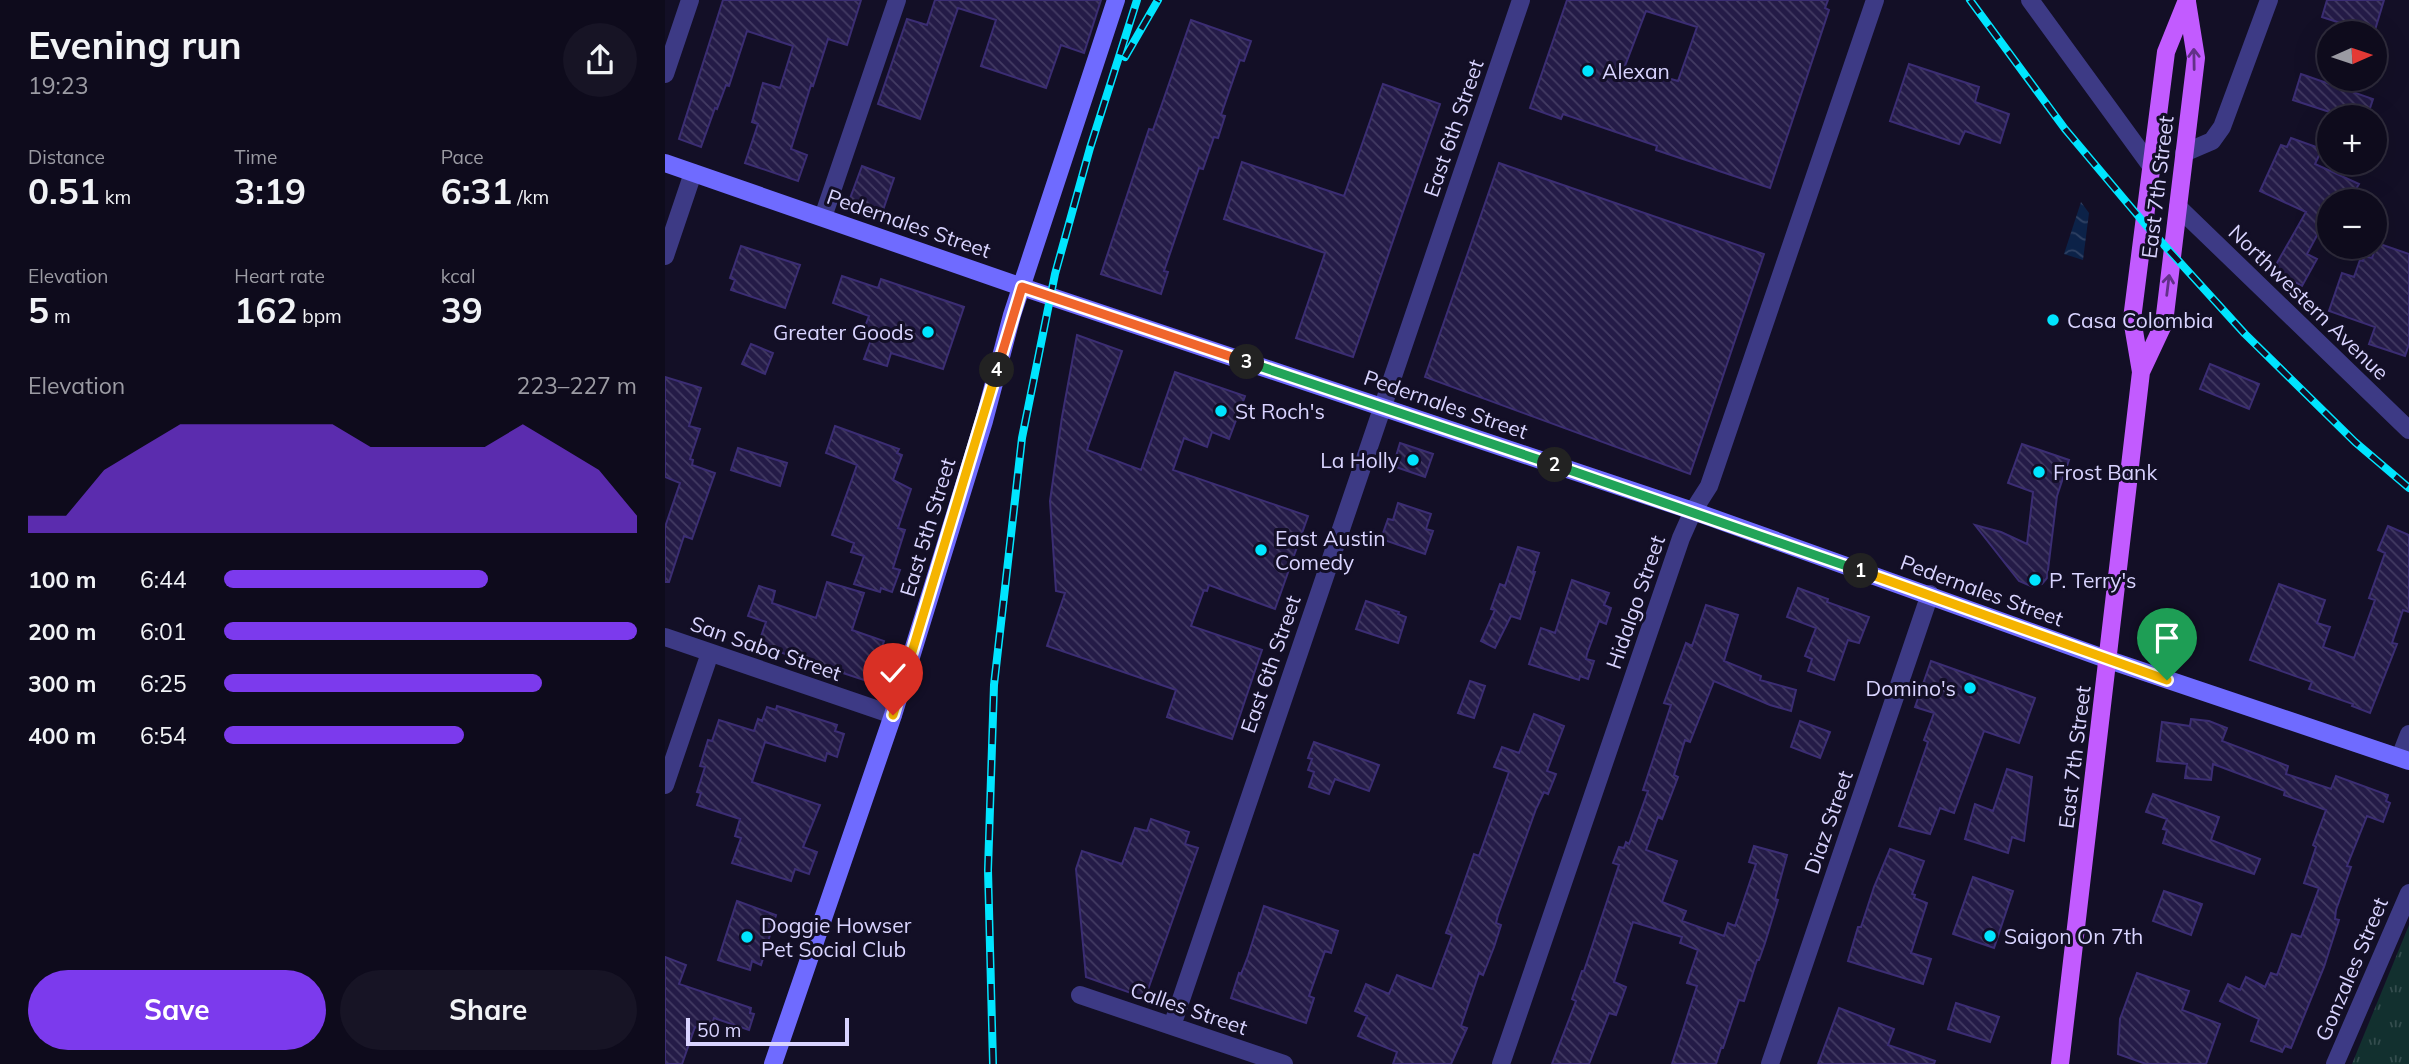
<!DOCTYPE html>
<html lang="en">
<head>
<meta charset="utf-8">
<style>
  :root { --surface:#0e0b1c; --page:#171425; --text:#f1f3f6; --muted:#9b9ba3; --line:#2e2b3b; --accent:#7c3aed }
  body { margin:0; font-family:Mulish,sans-serif; background:var(--page); color:var(--text); height:100vh; display:flex; flex-direction:column; font-size:26px; white-space:nowrap }
  * { box-sizing:border-box; margin:0 }
  p { font-size:23px; color:var(--muted) }
  .icon { flex:none; width:38px; height:38px; fill:none; stroke:currentColor; stroke-width:2; stroke-linecap:round; stroke-linejoin:round }
  .map { position:relative; flex:1; overflow:hidden }
  .drawer { display:flex; flex-direction:column; background:var(--surface); width:665px }
  .drawer>* { flex:none }
  .needle { width:46px; rotate:87deg }
  .controls { position:absolute; left:1652px; top:21px; display:grid; gap:14px }
  .controls a { display:grid; place-items:center; width:70px; height:70px; border-radius:50%; background:var(--surface); box-shadow:0 7px 28px #0002,0 0 0 2px var(--line); font-size:35px }
  .scale { position:absolute; left:21px; bottom:18px; width:163px; box-sizing:border-box; padding-left:7px; border:4px solid #d9d4ff; border-top:0; font-size:19px; line-height:24px; white-space:nowrap; color:#d9d4ff; -webkit-text-stroke:5px #130f26; paint-order:stroke }
  .pin { position:absolute; display:grid; place-items:center; width:60px; height:60px; color:#fff; margin:-72px -30px; border-radius:50% 50% 50% 0; rotate:-45deg; box-shadow:0 0 7px #0007 }
  .pin .icon { rotate:45deg }
  .km { position:absolute; width:35px; height:35px; margin:-18px; border-radius:50%; background:#222; color:#fff; font-size:19px; line-height:35px; text-align:center }
  .round { display:grid; place-items:center; flex:none; width:74px; height:74px; border-radius:37px; background:var(--page) }
  .summary { display:flex; align-items:center; justify-content:space-between; height:119px; padding:0 28px }
  h1 { font-size:38px; font-weight:700; line-height:52px }
  .metrics { display:grid; grid-template-columns:repeat(3,1fr); gap:10px; height:119px; padding:7px 28px }
  .metrics div { display:grid; align-content:center }
  .metrics b { font-size:35px; font-weight:700 }
  .metrics small { font-size:19px; font-weight:400 }
  .metrics p { font-size:19px }
  .chart { height:196px; padding:14px 28px }
  .chart p { display:flex; justify-content:space-between }
  .chart svg { width:100%; height:126px; margin-top:7px; fill:var(--accent); opacity:.7 }
  .button { display:flex; gap:14px; margin-top:auto; padding:14px 28px }
  .button a { flex:1; height:80px; border-radius:42px; background:var(--accent); color:#fff; font-size:28px; font-weight:700; line-height:80px; text-align:center }
  .button a+a { background:var(--page); color:var(--text) }
  ul { padding:0 28px; list-style:none; font-size:23px }
  li { display:grid; grid-template-columns:112px 84px 1fr; align-items:center; height:52px }
  li i { height:18px; border-radius:9px; background:var(--accent) }
  main { display:flex; flex:1; min-height:0 }
  .map>svg:first-child { display:block }
  .park { fill:url(#park-tufts) }
  .water { fill:url(#water-waves) }
  .building { fill:url(#building-back-hatch); stroke:#3b2d73; stroke-width:2; fill-rule:evenodd }
  .lines { fill:none; stroke-linecap:round; stroke-linejoin:round }
  .street { stroke:#3d3a85; stroke-width:18 }
  .secondary { stroke:#6f6bff; stroke-width:18 }
  .primary { stroke:#c25bff; stroke-width:18 }
  .rail-casing { stroke:#00e5ff; stroke-width:8 }
  .rail { stroke:#130f26; stroke-width:5; stroke-dasharray:16; stroke-linecap:butt }
  .oneway { stroke:#623188 }
  .split-1-casing { stroke:#fff; stroke-width:14 }
  .split-2-casing { stroke:#fff; stroke-width:14 }
  .split-3-casing { stroke:#fff; stroke-width:14 }
  .split-4-casing { stroke:#fff; stroke-width:14 }
  .split-5-casing { stroke:#fff; stroke-width:14 }
  .split-1 { stroke:#f5b400; stroke-width:9 }
  .split-2 { stroke:#22a559; stroke-width:9 }
  .split-3 { stroke:#22a559; stroke-width:9 }
  .split-4 { stroke:#f0652b; stroke-width:9 }
  .split-5 { stroke:#f5b400; stroke-width:9 }
  .poi-dot { fill:#00e5ff; stroke:#130f26; stroke-width:2.5 }
  .labels { text-anchor:middle; dominant-baseline:central; stroke-width:6; stroke-linejoin:round; paint-order:stroke }
  .poi-label { font-size:21px; fill:#d9d4ff; stroke:#130f26; text-anchor:start }
  .street-label { font-size:21px; fill:#d9d4ff; stroke:#130f26 }
</style>
</head>
<body>
<main>
<section class="drawer">
<div class="summary"><div><h1>Evening run</h1><p>19:23</p></div><a class="round"><svg class="icon" aria-label="share" viewBox="0 0 24 24"><path d="M12 15V3M7 8l5-5 5 5M5 13v7h14v-7"/></svg></a></div>
<div class="metrics">
<div><p>Distance</p><b>0.51<small> km</small></b></div>
<div><p>Time</p><b>3:19</b></div>
<div><p>Pace</p><b>6:31<small> /km</small></b></div>
</div>
<div class="metrics">
<div><p>Elevation</p><b>5<small> m</small></b></div>
<div><p>Heart rate</p><b>162<small> bpm</small></b></div>
<div><p>kcal</p><b>39</b></div>
</div>
<div class="chart"><p><span>Elevation</span>223–227 m</p>
<svg viewBox="0 0 160 44" preserveAspectRatio="none"><path d="M0 44V38L10 38L20 22L30 14L40 6L50 6L60 6L70 6L80 6L90 14L100 14L110 14L120 14L130 6L140 14L150 22L160 38V44z"/></svg>
</div>
<ul>
<li><b>100 m</b>6:44<i style="width:64%"></i></li>
<li><b>200 m</b>6:01<i style="width:100%"></i></li>
<li><b>300 m</b>6:25<i style="width:77%"></i></li>
<li><b>400 m</b>6:54<i style="width:58%"></i></li>
</ul>
<div class="button"><a>Save</a><a>Share</a></div>
</section>
<div class="map">
<svg width="1744" height="1064" viewBox="0 0 1744 1064">
  <defs>
    <pattern id="park-tufts" width="24" height="20" patternUnits="userSpaceOnUse" patternTransform="scale(1.75)"><rect width="24" height="20" fill="#12302f"/><path d="M3 7l-1-3M5 7V3M7 7l1-3M15 17l-1-3M17 17v-4M19 17l1-3" fill="none" stroke="#344d4e"/></pattern>
    <pattern id="water-waves" width="16" height="10" patternUnits="userSpaceOnUse" patternTransform="scale(1.75)"><rect width="16" height="10" fill="#0c2248"/><path d="M0 5q4-4 8 0t8 0" fill="none" stroke="#2f4163"/></pattern>
    <pattern id="building-back-hatch" width="6" height="6" patternUnits="userSpaceOnUse" patternTransform="scale(1.75)"><rect width="6" height="6" fill="#241b47"/><path d="M-1 5l2 2M0 0l6 6M5-1l2 2" fill="none" stroke="#433b63"/></pattern>
  </defs>
  <rect width="100%" height="100%" fill="#130f26"/>
  <path class="park" d="M1744 925V1064H1687Z"/>
  <path class="water" d="M1416 202 1424 213 1418 260 1399 254Z"/>
  <path class="building" d="M58 0H196L182 45 163 39 148 86 146 85 126 149 142 155 133 181 80 163 93 124 87 122 98 83 115 88 128 46 82 31 64 86 61 85 52 109 50 108 36 147 14 139Z
    M270 0H436L419 53 396 45 381 88 316 66 331 20 293 8 255 119 213 104 242 19 262 25Z
    M902 0H1163L1160 8 1164 10 1105 188 991 150 992 146 898 114 896 119 865 108ZM981 11 1032 27 1013 81 960 66Z
    M1662 0H1719L1710 30 1696 25 1694 29 1657 17Z
    M526 20 586 41 579 61 575 60 556 115 560 116 553 138 549 137 538 169 534 168 499 271 503 272 496 294 436 274 484 129 488 130Z
    M1244 64 1314 87 1310 102 1344 114 1335 143 1300 131 1294 144 1225 121Z
    M1636 74 1708 99 1702 117H1680L1628 100Z
    M718 84 775 104 688 357 631 338 660 253 559 219 577 162 679 196Z
    M1626 138 1657 149 1650 164 1694 184 1684 201H1664V213L1642 254 1652 259 1637 286 1608 270 1641 212 1595 191 1616 145 1622 147Z
    M834 163 1099 254 1025 474 760 377Z
    M197 166 229 178 216 216 183 204Z
    M1712 243 1744 254V344L1740 356 1704 344 1710 327 1664 311 1677 273 1689 277 1695 260 1698 261 1699 256 1707 258Z
    M76 246 135 265 120 308 66 290 70 280 65 278Z
    M177 276 213 288 216 279 299 307 278 369 226 353 222 366 199 359 209 332 199 329 204 316 168 303Z
    M412 335 457 351 422 450 476 470 510 372 580 396 564 439 547 432 542 447 519 438 508 470 643 516 610 609 544 585 542 591 539 590 526 626 597 650 567 739 502 717 511 690 382 646 400 593 391 591 385 501 397 417Z
    M86 344 108 353 100 374 77 364Z
    M1545 364 1594 384 1584 409 1535 389Z
    M0 377 36 388 24 426 35 429 25 459 28 460 27 465 50 473 27 539 19 536 4 582H0V527L15 483 0 477Z
    M170 426 234 449 232 453 237 455 228 480 246 489 233 528 240 530 228 568 235 570 227 592 216 588 215 592 189 584 199 556 186 552 189 543 167 535 192 465 161 453Z
    M735 443 768 454 760 477 728 466Z
    M1357 444 1404 460 1392 496 1382 578 1377 584 1368 587 1354 581 1310 525 1336 532 1362 544 1368 492 1343 483Z
    M73 448 122 463 115 486 66 470Z
    M733 503 766 514 761 529 768 531 760 554 716 539 723 519 728 520Z
    M1723 526 1744 535V612L1738 610 1727 643 1732 644 1705 713 1687 706 1688 704 1644 689 1647 682 1585 660 1614 584 1660 600 1652 623 1665 627 1658 647 1689 658 1710 600 1704 598 1720 553 1713 550Z
    M853 547 874 553 868 572H870L855 619 846 616 830 648 816 641 830 610 826 609 835 584 840 586Z
    M907 580 944 593 939 605 946 608 941 624 934 621 922 654 921 659 929 661 923 679 915 676 914 680 864 664 876 628 890 633Z
    M162 582 199 593 187 630 219 641 205 682 93 645 101 622 83 616 94 586 110 591 107 603 151 618Z
    M1133 588 1163 599 1162 602 1204 617 1194 643 1183 640 1169 680 1143 671 1147 659 1140 656 1151 628 1122 617Z
    M701 601 734 612 733 614 741 617 733 643 691 629Z
    M1041 605 1073 615 1059 661 1096 676 1095 680 1131 690 1126 711 1105 705 1049 681 1025 742 1020 740 1009 775 1013 777 997 819 993 817 981 850 1012 861 997 902 1021 911 1017 921 1059 936 1063 923 1070 926 1091 864 1084 862 1089 846 1122 855 1110 899 1113 900 1100 943 1094 960H1092L1079 1001 1074 1000 1058 1048H1056L1051 1064H1007L1032 986 1022 983 1033 950 1015 943 1017 937 968 922 949 982 961 987 951 1015 944 1013 924 1064H887L911 1001 907 999 917 971H919L954 865 948 863 954 847 959 848 961 842 964 844 983 791 978 790 1006 705 999 703 1021 643 1027 646Z
    M1266 661 1370 698 1354 743 1319 731 1289 813 1275 808 1265 834 1234 826 1263 742 1259 740 1269 713 1250 707Z
    M805 681 820 686 809 718 793 713Z
    M112 706 172 725 170 731 179 734 172 757 162 753 160 761 100 742 87 782 155 805 138 847 152 852 144 874 130 869 126 881 67 863 76 838 70 836 75 819 32 805 36 793 32 792 40 767 35 766 43 740 47 741 54 720 89 731 93 719 97 721 102 707 111 710Z
    M869 714 899 726 882 771 891 774 883 794 879 792 871 809 833 915 831 923 836 925 829 947 818 975 814 973 796 1026 802 1028 786 1064H728L732 1052 693 1036 702 1016 690 1011 701 984 724 994 732 975 767 989 787 935 781 933 789 911 809 854 814 856 844 772 829 767 837 747 854 753Z
    M1526 719 1544 721 1562 728 1557 741 1623 766 1621 774 1666 789 1671 776 1723 795 1721 801 1725 803 1718 822 1702 816 1682 866 1686 867 1671 910 1670 919 1674 920 1659 967 1626 1048 1620 1046 1617 1052 1586 1041 1594 1019 1555 1001 1563 984 1575 990 1581 977 1600 987 1606 973 1612 975 1627 934 1636 937 1654 888 1639 883 1651 847 1648 845 1661 810 1619 795 1620 791 1548 764 1546 780 1520 778 1522 764 1492 761 1497 722 1525 726Z
    M1135 721 1165 732 1155 758 1126 747Z
    M649 742 714 765 704 791 670 779 664 794 644 787 649 772 643 770 647 759 643 758Z
    M1342 769 1367 777 1359 841 1347 837 1343 853 1300 839 1310 804 1328 811Z
    M1488 794 1554 817 1546 840 1595 859 1589 874 1498 843 1502 830 1498 829 1502 819 1481 812Z
    M486 819 524 832 520 844 533 848 480 998 421 977 411 869 417 851 457 864 470 828 482 831Z
    M1225 849 1259 861 1247 894 1250 895 1249 898 1262 903 1246 953 1266 959 1258 984 1183 961 1193 927H1196L1209 887Z
    M1308 877 1348 891 1329 948 1288 934Z
    M1499 891 1537 904 1526 935 1488 921Z
    M72 901 111 915 96 965 87 961 85 970 53 960Z
    M599 906 673 931 666 953 660 951 644 996 649 998 641 1023 566 998 574 973 576 974 583 956Z
    M0 957 21 965 14 984 86 1008 85 1013 89 1014 84 1030 49 1018 44 1033 30 1027 17 1064H0Z
    M1472 973 1524 991 1517 1010 1555 1024 1541 1064H1481L1453 1054 1455 1019Z
    M1291 1003 1334 1017 1325 1042 1283 1029Z
    M1174 1008 1229 1029 1223 1045 1270 1061 1269 1064H1153Z"/>
  <g class="lines">
    <path class="street" d="M1365 0 1486 166
      M0 74 25 0
      M1519 153 1547 141 1557 127 1604 0
      M1513 207 1744 430
      M158 217 232 0
      M0 256 28 173
      M0 637 228 715
      M1735 757 1744 734
      M0 785 45 653
      M415 995 619 1064
      M507 1026 856 0
      M836 1064 1016 538 1028 511 1044 486 1210 0
      M1105 1064 1265 594
      M1670 1064 1744 893"/>
    <path class="secondary" d="M0 163 357 287 1028 511 1444 660 1744 761
      M108 1064 228 715 319 421 347 315 451 0"/>
    <path class="primary" d="M1476 372 1499 323 1531 58 1522 2
      M1395 1064 1476 372 1467 319 1501 52 1522 0"/>
    <defs>
      <path id="rail" d="M1305 0 1400 129 1480 224 1580 334 1690 442 1744 488
        M460 57 493 0
        M328 1064 323 870 329 685 357 438 390 274 425 148 472 0"/>
    </defs>
    <use href="#rail" class="rail-casing"/>
    <use href="#rail" class="rail"/>
  </g>
  <defs><path id="oneway-shaft" d="M-6 0H5M1.5-3L5.5 0L1.5 3" fill="none" stroke-width="1.6" stroke-linecap="round" stroke-linejoin="round" transform="scale(1.75)"/></defs>
  <g class="oneway">
    <use href="#oneway-shaft" transform="translate(1529 59) rotate(-91)"/>
    <use href="#oneway-shaft" transform="translate(1503 285) rotate(-83)"/>
  </g>
  <g class="lines">
    <defs>
      <path id="split-1" d="M1196 571 1502 680"/>
      <path id="split-2" d="M890 465 1196 571"/>
      <path id="split-3" d="M582 362 890 465"/>
      <path id="split-4" d="M332 370 357 287 582 362"/>
      <path id="split-5" d="M228 715 332 370"/>
    </defs>
    <use href="#split-1" class="split-1-casing"/>
    <use href="#split-2" class="split-2-casing"/>
    <use href="#split-3" class="split-3-casing"/>
    <use href="#split-4" class="split-4-casing"/>
    <use href="#split-5" class="split-5-casing"/>
    <use href="#split-1" class="split-1"/>
    <use href="#split-2" class="split-2"/>
    <use href="#split-3" class="split-3"/>
    <use href="#split-4" class="split-4"/>
    <use href="#split-5" class="split-5"/>
  </g>
  <g class="poi-dot">
    <circle cx="923" cy="71" r="7"/>
    <circle cx="1388" cy="320" r="7"/>
    <circle cx="263" cy="332" r="7"/>
    <circle cx="556" cy="411" r="7"/>
    <circle cx="748" cy="460" r="7"/>
    <circle cx="1374" cy="472" r="7"/>
    <circle cx="596" cy="550" r="7"/>
    <circle cx="1370" cy="580" r="7"/>
    <circle cx="1305" cy="688" r="7"/>
    <circle cx="1325" cy="936" r="7"/>
    <circle cx="82" cy="937" r="7"/>
  </g>
  <g class="labels">
    <g class="poi-label">
      <text x="937" y="71">Alexan</text>
      <text x="1402" y="320">Casa Colombia</text>
      <text x="249" y="332" text-anchor="end">Greater Goods</text>
      <text x="570" y="411">St Roch's</text>
      <text x="734" y="460" text-anchor="end">La Holly</text>
      <text x="1388" y="472">Frost Bank</text>
      <text x="610" y="538">East Austin<tspan x="610" dy="24">Comedy</tspan></text>
      <text x="1384" y="580">P. Terry's</text>
      <text x="1291" y="688" text-anchor="end">Domino's</text>
      <text x="96" y="925">Doggie Howser<tspan x="96" dy="24">Pet Social Club</tspan></text>
      <text x="1339" y="936">Saigon On 7th</text>
    </g>
    <g class="street-label">
      <text transform="translate(788 128) rotate(-71)">East 6th Street</text>
      <text transform="translate(1492 187) rotate(-83)">East 7th Street</text>
      <text transform="translate(244 223) rotate(19)">Pedernales Street</text>
      <text transform="translate(1644 302) rotate(44)">Northwestern Avenue</text>
      <text transform="translate(781 404) rotate(19)">Pedernales Street</text>
      <text transform="translate(262 527) rotate(-73)">East 5th Street</text>
      <text transform="translate(1317 590) rotate(20)">Pedernales Street</text>
      <text transform="translate(970 602) rotate(-71)">Hidalgo Street</text>
      <text transform="translate(101 648) rotate(19)">San Saba Street</text>
      <text transform="translate(605 664) rotate(-71)">East 6th Street</text>
      <text transform="translate(1409 757) rotate(-83)">East 7th Street</text>
      <text transform="translate(1163 822) rotate(-71)">Diaz Street</text>
      <text transform="translate(1686 969) rotate(-67)">Gonzales Street</text>
      <text transform="translate(524 1008) rotate(19)">Calles Street</text>
    </g>
  </g>
</svg>
<div class="controls">
<a><svg class="needle" viewBox="-14 -14 28 28"><path d="M0-13l5 13h-10z" fill="#e53935"/><path d="M0 13l5-13h-10z" fill="#9b9ba3"/></svg></a>
<a>+</a>
<a>−</a>
</div>
<div class="scale">50 m</div>
<div class="pin" style="left:1502px;top:680px;background:#1e9e55"><svg class="icon" aria-label="arrive" viewBox="0 0 24 24"><path d="M6 21V4h12l-3 4 3 4H6"/></svg></div>
<div class="pin" style="left:228px;top:715px;background:#d93025"><svg class="icon" aria-label="check" viewBox="0 0 24 24"><path d="M5 12l5 5 9-10"/></svg></div>
<b class="km" style="left:1196px;top:571px">1</b>
<b class="km" style="left:890px;top:465px">2</b>
<b class="km" style="left:582px;top:362px">3</b>
<b class="km" style="left:332px;top:370px">4</b>
</div>
</main>
</body>
</html>
